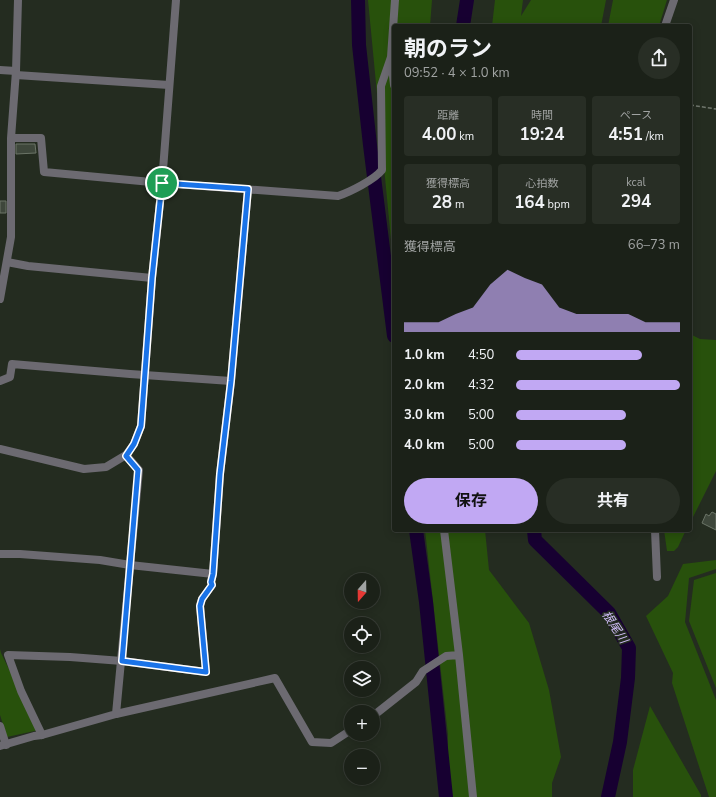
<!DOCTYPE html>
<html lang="ja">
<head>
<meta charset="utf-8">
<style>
  :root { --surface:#1b2118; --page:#282e25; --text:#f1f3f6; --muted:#a0a3a2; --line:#393e37; --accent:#c1a8f3 }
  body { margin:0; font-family:"Nunito Sans","Noto Sans JP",sans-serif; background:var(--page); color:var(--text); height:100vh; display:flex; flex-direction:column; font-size:15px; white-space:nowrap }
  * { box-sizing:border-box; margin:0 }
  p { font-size:13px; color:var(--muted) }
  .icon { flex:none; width:22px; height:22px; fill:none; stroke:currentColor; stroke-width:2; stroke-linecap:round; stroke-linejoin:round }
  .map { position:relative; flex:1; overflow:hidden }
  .panel { position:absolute; left:392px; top:24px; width:300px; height:508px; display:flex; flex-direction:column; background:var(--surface); border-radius:4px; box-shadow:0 2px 10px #0003,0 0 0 1px var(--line) }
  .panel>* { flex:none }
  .needle { width:26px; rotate:200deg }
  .fabs { position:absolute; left:344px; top:573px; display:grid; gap:8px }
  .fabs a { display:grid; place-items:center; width:36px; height:36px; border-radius:50%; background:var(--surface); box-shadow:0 2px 10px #0003,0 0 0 1px var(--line); font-size:20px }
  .pin { position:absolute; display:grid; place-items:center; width:34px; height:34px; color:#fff; margin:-17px; border:2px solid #fff; border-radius:50%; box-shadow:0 1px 4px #0007 }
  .round { display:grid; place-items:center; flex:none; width:42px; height:42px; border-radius:21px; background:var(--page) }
  .headline { display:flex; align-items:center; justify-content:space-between; height:68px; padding:0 12px }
  h1 { font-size:22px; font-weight:700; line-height:30px }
  .metrics { display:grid; grid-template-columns:repeat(3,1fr); gap:6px; height:68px; padding:4px 12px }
  .metrics div { display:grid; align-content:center; border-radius:4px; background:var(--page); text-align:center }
  .metrics b { font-size:17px; font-weight:700 }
  .metrics small { font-size:11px; font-weight:400 }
  .metrics p { font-size:11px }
  .chart { height:112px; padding:8px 12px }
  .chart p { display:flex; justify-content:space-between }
  .chart svg { width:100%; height:72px; margin-top:4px; fill:var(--accent); opacity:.7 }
  .action { display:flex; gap:8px; margin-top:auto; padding:8px 12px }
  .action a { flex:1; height:46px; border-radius:24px; background:var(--accent); color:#111; font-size:16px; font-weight:700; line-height:46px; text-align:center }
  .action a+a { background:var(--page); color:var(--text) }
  ul { padding:0 12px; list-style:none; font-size:13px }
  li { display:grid; grid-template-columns:64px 48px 1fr; align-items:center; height:30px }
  li i { height:10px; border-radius:5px; background:var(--accent) }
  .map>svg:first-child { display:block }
  .green { fill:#28510c }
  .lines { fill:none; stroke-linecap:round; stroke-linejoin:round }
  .river { stroke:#170031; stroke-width:14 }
  .building { fill:#3e473b; stroke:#6b7467 }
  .path { stroke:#6f766c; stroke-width:1.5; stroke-dasharray:4 2; stroke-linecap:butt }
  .minor { stroke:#6c6a71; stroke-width:8 }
  .tertiary { stroke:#6c6a71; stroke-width:8 }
  .route-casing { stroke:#fff; stroke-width:8 }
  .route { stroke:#1a73e8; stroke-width:5 }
  .labels { text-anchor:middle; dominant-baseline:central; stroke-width:3; stroke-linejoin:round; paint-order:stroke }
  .water-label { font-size:12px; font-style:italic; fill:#d2befb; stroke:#242c20 }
</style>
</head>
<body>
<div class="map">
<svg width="716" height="797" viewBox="0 0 716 797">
  <rect width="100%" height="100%" fill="#242c20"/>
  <path class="green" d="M368 0H432L430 26H394V271Z
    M495 0H523L521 16 531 0H606L601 26H492Z
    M613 0H667L659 26H608Z
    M690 334 700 339 716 340V471L690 523Z
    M425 530H485L489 570 529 623 549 690 561 757 552 783V797H448V735Z
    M664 530H686L678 547 674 551H667Z
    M716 560V569L689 578 685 622 716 700V797H709L672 683 673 673 646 616 668 596 683 564Z
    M716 573V688L689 621 694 580Z
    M0 649 1 653 39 730 7 737 0 715Z
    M650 706 701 795V797H633V770Z"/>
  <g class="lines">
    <path class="river" d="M358 0 359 45 370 145 394 336
      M463 26 467 0
      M416 530 426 602 446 797
      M534 530 535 540 609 613 629 648 628 678 620 742 608 797"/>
  </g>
  <path class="building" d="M16 144H35L36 153 16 154Z
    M0 201H6V213H0Z
    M712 512 716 514V530L702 523 706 514 709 516Z"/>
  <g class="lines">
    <path class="path" d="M690 105 716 109"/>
    <path class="minor" d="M665 26 674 0
      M0 70 16 71
      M16 75 169 85
      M394 85 391 57 395 0
      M11 138H41L44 172 162 183 338 196C350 192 374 180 382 170L381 86 391 57
      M7 262 28 266 152 278
      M0 299 11 237V138L16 71 18 0
      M0 381 10 377 12 364 130 374 231 381
      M0 449 84 469 106 467 126 455 134 444 141 426
      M444 530 459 655 473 797
      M655 530 657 577
      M0 554H20L100 560 130 565 213 574
      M116 714 275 678 312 742 331 743 351 730
      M373 716 416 682 423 671 446 656 459 655
      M0 726 6 745
      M42 735 21 691 8 655 70 657 122 661 206 672 200 605 202 599 212 585 211 582 213 574 220 474 231 381 248 189"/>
    <path class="tertiary" d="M141 426 152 278 162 183 176 0
      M0 746 34 736 42 735 116 714 139 470 126 455"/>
  </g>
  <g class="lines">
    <defs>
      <path id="route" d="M162 183 248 189 231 381 220 474 213 574 211 582 212 585 202 599 200 606 206 672 122 661 138 470 126 456 134 444 141 426 152 278Z"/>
    </defs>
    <use href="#route" class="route-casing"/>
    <use href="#route" class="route"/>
  </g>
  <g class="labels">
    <g class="water-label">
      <text transform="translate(615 627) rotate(57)">根尾川</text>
    </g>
  </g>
</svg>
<div class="fabs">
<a><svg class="needle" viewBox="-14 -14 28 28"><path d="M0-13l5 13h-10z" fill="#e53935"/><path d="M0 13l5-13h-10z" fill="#a0a3a2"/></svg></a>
<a><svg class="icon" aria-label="locate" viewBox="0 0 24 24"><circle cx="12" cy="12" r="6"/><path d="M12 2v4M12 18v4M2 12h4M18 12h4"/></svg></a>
<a><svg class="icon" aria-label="layers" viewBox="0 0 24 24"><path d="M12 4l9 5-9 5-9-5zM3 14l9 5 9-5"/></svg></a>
<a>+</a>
<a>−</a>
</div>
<div class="pin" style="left:162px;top:183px;background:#1e9e55"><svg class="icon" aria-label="arrive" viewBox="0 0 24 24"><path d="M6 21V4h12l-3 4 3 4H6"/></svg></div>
<section class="panel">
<div class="headline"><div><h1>朝のラン</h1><p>09:52 · 4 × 1.0 km</p></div><a class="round"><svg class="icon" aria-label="share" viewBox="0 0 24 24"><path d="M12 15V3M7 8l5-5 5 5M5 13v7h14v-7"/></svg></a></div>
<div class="metrics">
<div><p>距離</p><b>4.00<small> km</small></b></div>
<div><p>時間</p><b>19:24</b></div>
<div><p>ペース</p><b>4:51<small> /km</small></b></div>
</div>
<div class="metrics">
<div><p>獲得標高</p><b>28<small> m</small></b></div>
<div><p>心拍数</p><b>164<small> bpm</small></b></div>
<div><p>kcal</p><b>294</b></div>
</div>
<div class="chart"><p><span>獲得標高</span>66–73 m</p>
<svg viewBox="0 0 160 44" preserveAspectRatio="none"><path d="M0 44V38L10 38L20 38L30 33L40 29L50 15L60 6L70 11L80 15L90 29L100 33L110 33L120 33L130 33L140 38L150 38L160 38V44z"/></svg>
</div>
<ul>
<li><b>1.0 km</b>4:50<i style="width:77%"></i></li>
<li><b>2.0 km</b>4:32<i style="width:100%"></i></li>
<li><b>3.0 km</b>5:00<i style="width:67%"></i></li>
<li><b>4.0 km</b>5:00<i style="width:67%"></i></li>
</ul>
<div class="action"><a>保存</a><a>共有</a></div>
</section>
</div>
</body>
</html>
